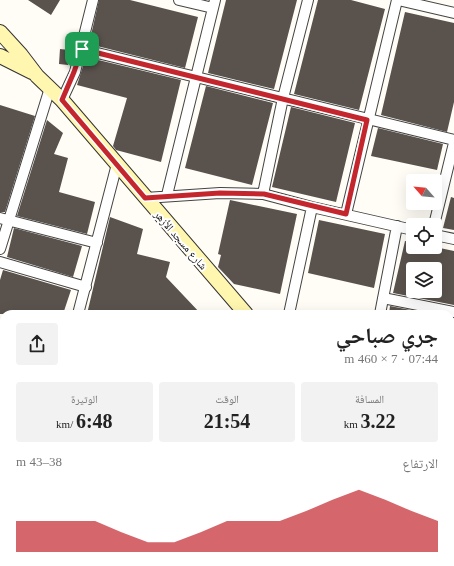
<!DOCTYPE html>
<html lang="ar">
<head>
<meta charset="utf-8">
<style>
  :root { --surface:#fff; --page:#f2f2f2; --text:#222; --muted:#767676; --accent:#c4262e }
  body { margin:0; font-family:"Times New Roman","Noto Naskh Arabic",serif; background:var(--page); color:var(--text); direction:rtl; height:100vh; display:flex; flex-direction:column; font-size:15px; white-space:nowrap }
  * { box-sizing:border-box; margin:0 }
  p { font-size:13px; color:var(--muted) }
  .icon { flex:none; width:22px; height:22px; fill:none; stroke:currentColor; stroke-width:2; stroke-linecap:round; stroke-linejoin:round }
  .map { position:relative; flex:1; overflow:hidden; direction:ltr }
  .drawer { position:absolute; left:0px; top:310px; width:454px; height:256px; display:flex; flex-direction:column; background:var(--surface); border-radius:12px 12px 0 0; box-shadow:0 4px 16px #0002; direction:rtl }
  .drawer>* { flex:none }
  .needle { width:26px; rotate:297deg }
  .tools { position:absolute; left:406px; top:174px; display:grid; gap:8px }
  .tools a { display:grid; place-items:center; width:36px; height:36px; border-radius:4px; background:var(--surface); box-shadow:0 4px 16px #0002; font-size:20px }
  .pin { position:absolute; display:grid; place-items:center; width:34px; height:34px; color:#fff; margin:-17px; border-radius:8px; box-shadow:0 2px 6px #0006 }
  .round { display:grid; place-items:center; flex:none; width:42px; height:42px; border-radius:4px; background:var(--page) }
  .head { display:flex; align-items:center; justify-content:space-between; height:68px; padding:0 16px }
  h1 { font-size:22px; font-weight:700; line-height:30px }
  .stats { display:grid; grid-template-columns:repeat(3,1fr); gap:6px; height:68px; padding:4px 16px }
  .stats div { display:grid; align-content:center; border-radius:4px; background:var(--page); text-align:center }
  .stats b { font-size:20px; font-weight:700 }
  .stats small { font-size:11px; font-weight:400 }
  .stats p { font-size:11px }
  .chart { height:112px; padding:8px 16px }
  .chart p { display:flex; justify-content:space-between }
  .chart svg { width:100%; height:72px; margin-top:4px; fill:var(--accent); opacity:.7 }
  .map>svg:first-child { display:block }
  .building { fill:#5a524d; fill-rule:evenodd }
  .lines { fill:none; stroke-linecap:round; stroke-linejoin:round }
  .street-casing { stroke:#444; stroke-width:12 }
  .secondary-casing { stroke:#333; stroke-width:16 }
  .street { stroke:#fff; stroke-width:10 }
  .secondary { stroke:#fff6b0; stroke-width:14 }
  .route-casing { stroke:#fff; stroke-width:8 }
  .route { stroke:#c4262e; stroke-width:5 }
  .labels { text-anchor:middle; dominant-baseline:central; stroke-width:4; stroke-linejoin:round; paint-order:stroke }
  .street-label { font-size:11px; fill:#111; stroke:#fff }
</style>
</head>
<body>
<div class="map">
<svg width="454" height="566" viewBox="0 0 454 566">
  <rect width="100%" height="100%" fill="#fffdf5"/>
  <path class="building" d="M28 0H60L51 15Z
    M99 0H130L198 17 185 68 89 44Z
    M226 0H297L274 89 208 73Z
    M318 0H351L385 9 359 110 294 94Z
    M405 12 454 23V102L447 132 381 115Z
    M60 49 69 50 68 65 59 64Z
    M86 57 181 80 161 162 116 150 113 146 127 98 77 85Z
    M206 86 273 103 252 185 185 168Z
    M0 105 35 116 5 212H0Z
    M291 107 355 123 336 202 272 187Z
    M47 120 63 133 54 154 68 158 59 192 95 202 87 234 17 216Z
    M378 128 443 144 437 170 371 156Z
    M451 197 454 198V230L443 228Z
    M230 200 297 214 280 294 234 284 218 267 221 255 218 254Z
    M110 217 143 229 137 254 170 262 166 277 201 314H87Z
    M319 220 385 234 374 288 308 273Z
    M14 228 82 246 73 277 7 257Z
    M405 241 413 242V247H435L454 251V305L393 293ZM413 269H435V291H413Z
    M3 270 71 290 63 314H0V280Z
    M390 306 431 314H389Z"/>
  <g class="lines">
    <defs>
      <path id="street" d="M179 0 213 8
        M398 0 454 13
        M81 49 454 140
        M62 100 75 72 93 0
        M263 194 312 207 413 230
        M167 195 215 0
        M145 198 220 193 263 194 283 98 308 0
        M346 214 397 0
        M0 218 97 243
        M434 225 454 143
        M435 235 454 239
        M0 249 50 88
        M0 262 86 287
        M383 298 454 312
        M78 314 117 164
        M289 314 312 207
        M380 314 397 226
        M0 330 4 331
        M450 384 454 385
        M0 401 4 402
        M0 523 4 524
        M73 566V562
        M237 566V562"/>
      <path id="secondary" d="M0 32 21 55 37 76 62 100 246 314
        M0 56 32 72
        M450 482 454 485"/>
    </defs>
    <use href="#street" class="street-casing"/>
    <use href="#secondary" class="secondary-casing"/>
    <use href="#street" class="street"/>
    <use href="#secondary" class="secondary"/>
  </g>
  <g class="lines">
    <defs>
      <path id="route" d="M82 49 367 120 346 214 264 194 220 193 145 198 62 100 74 72Z"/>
    </defs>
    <use href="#route" class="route-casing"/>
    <use href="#route" class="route"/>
  </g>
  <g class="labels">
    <g class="street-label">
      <text transform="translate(181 240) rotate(49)">شارع مسجد الأزهر</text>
    </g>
  </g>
</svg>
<div class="tools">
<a><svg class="needle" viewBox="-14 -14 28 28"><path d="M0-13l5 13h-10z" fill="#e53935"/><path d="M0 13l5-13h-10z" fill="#767676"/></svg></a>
<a><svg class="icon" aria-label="locate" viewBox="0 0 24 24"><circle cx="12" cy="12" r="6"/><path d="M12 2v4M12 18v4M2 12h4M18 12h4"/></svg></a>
<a><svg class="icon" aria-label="layers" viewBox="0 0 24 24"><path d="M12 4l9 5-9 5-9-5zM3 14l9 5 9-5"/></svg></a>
</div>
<div class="pin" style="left:82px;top:49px;background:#1e9e55"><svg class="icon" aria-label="arrive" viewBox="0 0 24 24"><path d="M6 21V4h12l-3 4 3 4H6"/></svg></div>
<section class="drawer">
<div class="head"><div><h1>جري صباحي</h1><p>07:44 · 7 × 460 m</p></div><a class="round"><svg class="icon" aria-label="share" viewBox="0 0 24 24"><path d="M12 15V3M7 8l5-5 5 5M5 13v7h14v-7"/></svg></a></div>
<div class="stats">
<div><p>المسافة</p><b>3.22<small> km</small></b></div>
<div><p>الوقت</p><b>21:54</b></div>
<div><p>الوتيرة</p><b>6:48<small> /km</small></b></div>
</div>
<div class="chart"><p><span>الارتفاع</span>38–43 m</p>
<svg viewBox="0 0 160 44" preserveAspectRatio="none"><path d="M0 44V25L10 25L20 25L30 25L40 32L50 38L60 38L70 32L80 25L90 25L100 25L110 19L120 12L130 6L140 12L150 19L160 25V44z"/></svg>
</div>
</section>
</div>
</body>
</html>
